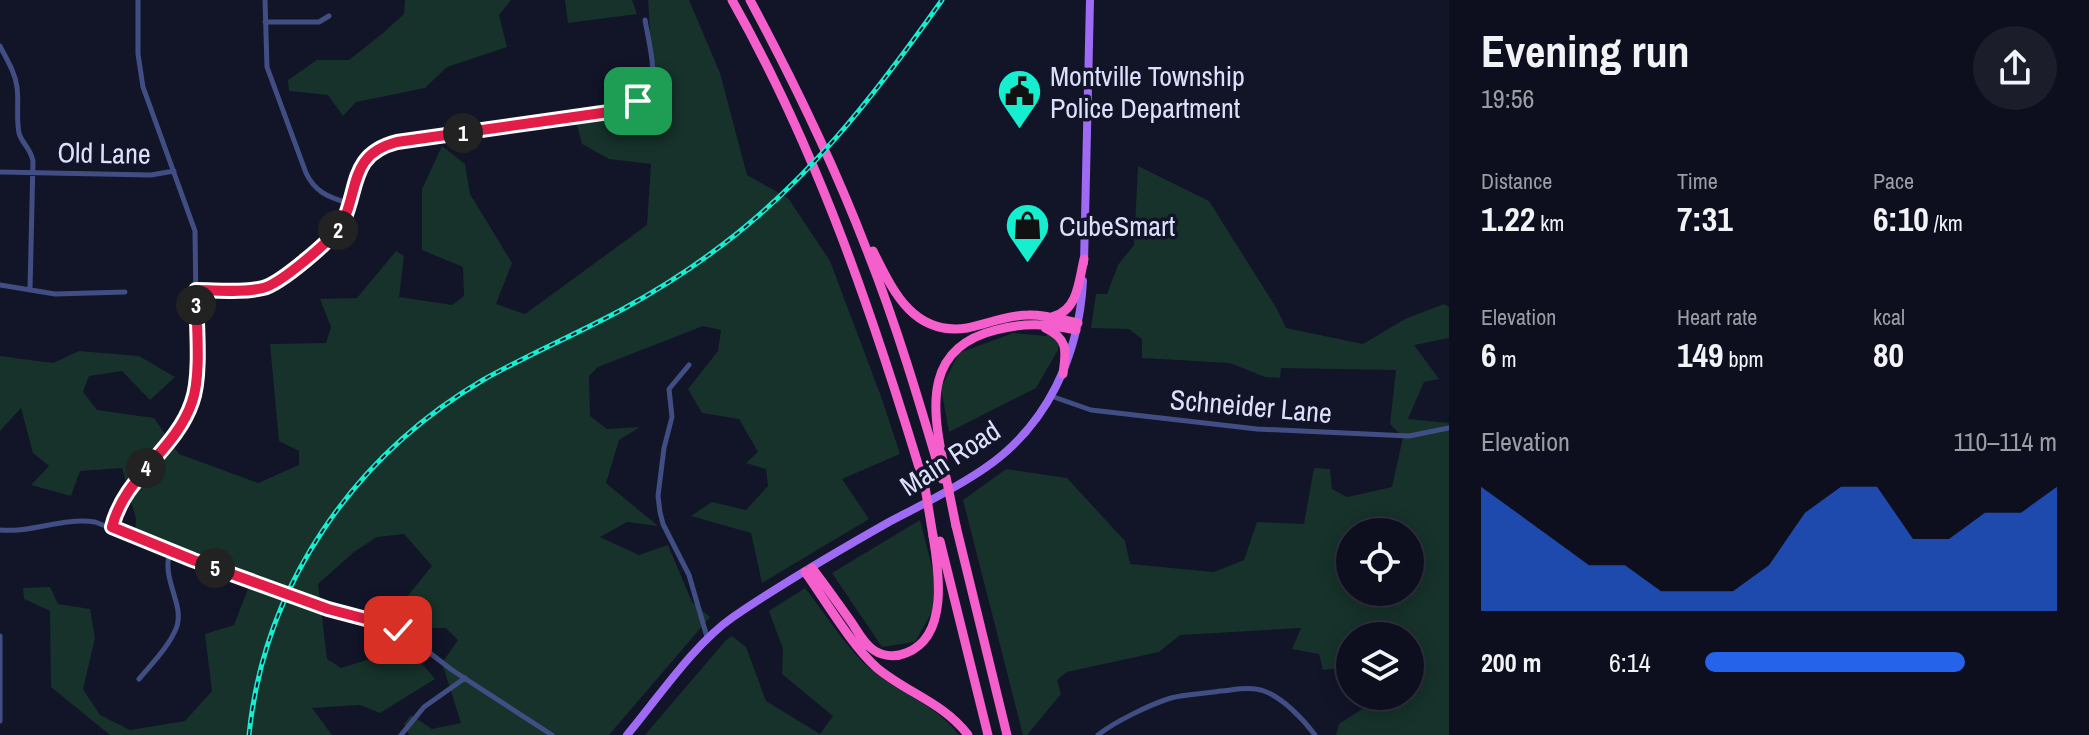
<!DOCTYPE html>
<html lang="en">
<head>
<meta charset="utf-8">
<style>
  :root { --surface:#0e0f1e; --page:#1c1d2b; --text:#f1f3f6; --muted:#9b9ca4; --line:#2e2f3c; --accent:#2563eb }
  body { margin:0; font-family:"Archivo Narrow",sans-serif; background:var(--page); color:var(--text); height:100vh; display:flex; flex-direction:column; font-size:30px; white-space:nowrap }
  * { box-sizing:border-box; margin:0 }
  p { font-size:26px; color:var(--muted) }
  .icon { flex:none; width:44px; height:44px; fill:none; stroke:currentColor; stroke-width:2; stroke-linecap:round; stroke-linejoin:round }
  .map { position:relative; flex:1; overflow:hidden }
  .sheet { display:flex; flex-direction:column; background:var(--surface); width:640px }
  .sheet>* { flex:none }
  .tools { position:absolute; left:1336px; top:518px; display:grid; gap:16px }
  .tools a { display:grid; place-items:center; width:88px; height:88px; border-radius:50%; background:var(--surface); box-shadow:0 4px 20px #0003,0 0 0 2px var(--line); font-size:40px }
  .pin { position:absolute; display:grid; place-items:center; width:68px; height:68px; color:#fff; margin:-34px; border-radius:16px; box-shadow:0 4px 12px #0006 }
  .km { position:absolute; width:40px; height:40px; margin:-20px; border-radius:50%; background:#222; color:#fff; font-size:22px; line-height:40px; text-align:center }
  .round { display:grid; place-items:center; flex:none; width:84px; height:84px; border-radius:42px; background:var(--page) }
  .head { display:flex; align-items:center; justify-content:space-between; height:136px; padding:0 32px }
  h1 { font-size:44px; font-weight:700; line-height:60px }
  .figures { display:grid; grid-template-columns:repeat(3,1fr); gap:12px; height:136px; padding:8px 32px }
  .figures div { display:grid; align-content:center }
  .figures b { font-size:34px; font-weight:700 }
  .figures small { font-size:22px; font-weight:400 }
  .figures p { font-size:22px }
  .chart { height:224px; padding:16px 32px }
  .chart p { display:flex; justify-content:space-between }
  .chart svg { width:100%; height:144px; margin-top:8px; fill:var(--accent); opacity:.7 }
  ul { padding:0 32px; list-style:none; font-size:26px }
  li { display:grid; grid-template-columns:128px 96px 1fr; align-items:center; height:60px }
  li i { height:20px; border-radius:10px; background:var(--accent) }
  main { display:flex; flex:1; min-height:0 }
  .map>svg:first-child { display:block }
  .green { fill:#16322a; fill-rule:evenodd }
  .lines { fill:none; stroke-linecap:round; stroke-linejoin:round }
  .street { stroke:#414e84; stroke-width:5 }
  .primary { stroke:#9f6bf5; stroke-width:8 }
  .highway { stroke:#f45fcb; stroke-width:9 }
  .rail-casing { stroke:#15efd0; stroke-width:5 }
  .rail { stroke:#121428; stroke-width:2; stroke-dasharray:6; stroke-linecap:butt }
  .highway-bridge { stroke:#f45fcb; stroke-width:9 }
  .route-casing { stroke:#fff; stroke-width:16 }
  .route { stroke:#e11d48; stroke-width:10 }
  .labels { text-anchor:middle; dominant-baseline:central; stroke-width:7; stroke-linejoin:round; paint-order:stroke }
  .poi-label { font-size:28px; fill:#dce0fd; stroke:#121428; text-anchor:start }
  .street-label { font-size:28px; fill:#dce0fd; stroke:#121428 }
</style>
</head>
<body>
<main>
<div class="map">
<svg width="1449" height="735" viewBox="0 0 1449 735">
  <rect width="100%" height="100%" fill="#121428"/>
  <path class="green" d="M405 0H511L499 15 507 47 447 67 425 88 356 102 343 116 328 95 289 91 288 80 317 60H349L383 33 404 14Z
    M565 0H632L637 14 568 23Z
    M648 0H689L720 73 747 175 788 198 830 261 882 399 900 454 842 479 869 519 762 583 751 533 691 516 712 502 746 510 768 486 766 469 746 463 758 452 739 419 702 413 688 389 718 351 721 330 703 326 598 367 589 376 590 416 607 429 640 427 619 440 606 483 658 526 627 522 600 537 639 555 668 545 692 602 710 617 609 735H409L404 724 411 715 432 729 461 723 442 663 458 640 446 628H419L396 610 432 566 404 534 377 537 354 552 318 584 327 659 341 668 408 647 435 679 380 713 360 705 312 708 332 735H110L51 687 50 611 24 599 23 588 50 587 58 604 90 609 95 638 83 689 100 715 130 730 185 721 212 691 205 634 234 625 251 581 135 534 136 519 122 468 80 471 71 496 31 485 49 466 33 453 21 408 0 431V356L53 363 79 351 139 356 175 377 150 400 122 371 89 376 83 392 97 410 154 418 179 454 258 483 299 465V451L279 441 270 344 326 343 331 327 320 299 357 298 396 251 404 256 399 297 452 305 464 296 463 267 422 250V189L442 146 465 164 470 194 512 263 496 304 525 314 647 225 651 164 609 159 582 144 575 117 629 108 652 65Z
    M1138 166 1209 201 1277 309 1286 328 1363 344 1405 319 1444 304 1449 307V338L1414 345 1439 379 1424 382 1408 419 1449 423V735H1336L1339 724 1373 702 1371 696H1410V636H1350V667L1323 670 1319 654 1292 649 1301 628 1180 635 1159 652 1067 672 1057 680 1061 694 1027 735H1023L963 500 1006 469 1067 478 1125 541 1130 564 1214 572 1244 560 1257 522 1304 524 1314 468 1330 469 1332 489 1347 497 1392 487 1403 437 1390 424 1396 370 1281 368 1280 378 1265 377 1230 363 1142 358V339L1129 329 1091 328 1096 294H1107L1118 265 1134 245ZM1350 532H1410V592H1350Z
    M1066 313 1058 350 1036 388 949 432 941 388 959 353 1013 333 1046 336Z
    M920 520 935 579 932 612 915 642 882 647 832 573Z
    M805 588C825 613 849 652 873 671 902 694 936 705 959 735H645L726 640 732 636 746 647 766 701 820 734 833 716 782 674 783 649 769 611Z"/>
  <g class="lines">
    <path class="street" d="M265 0 267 67 306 173C315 192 328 197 348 203
      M265 22H319L329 16
      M0 46C7 60 15 72 17 87 19 102 16 118 19 133 22 144 30 147 33 161L30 289
      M0 172 151 175 174 171
      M0 285 55 294 125 292
      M196 290C216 290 250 294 269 286 285 279 299 264 313 253 324 244 337 236 343 223 359 187 349 155 397 142L609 112C667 101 653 65 645 20
      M689 365 669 389 672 417 664 448 658 496 660 512 663 524 689 575 707 637
      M1051 396 1091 410 1257 429 1409 436 1449 428
      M112 527C126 471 192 440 197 380L195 231 143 87 138 54V0
      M0 530C32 533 63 517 95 522L328 609 391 627 413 640 452 670 552 735
      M0 636V721
      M139 679C151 665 171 644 177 626 184 603 161 579 170 551
      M401 735 424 707 465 678
      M1098 735C1114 722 1151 704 1171 698 1186 694 1204 694 1220 691 1234 690 1250 686 1264 691 1283 698 1303 719 1315 735"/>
    <path class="primary" d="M1084 263 1090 0
      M627 735C658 698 694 644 733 617 783 583 836 552 889 522 921 505 955 489 985 468 1048 425 1079 355 1083 281"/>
    <path class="highway" d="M732 0C819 154 874 318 925 487
      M750 0C793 80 833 162 866 248 896 323 919 401 942 479
      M873 251C893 291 913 336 967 328 987 324 1008 315 1028 315 1045 314 1062 320 1078 323
      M1054 316C1078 310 1079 280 1084 259
      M1045 328C1069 339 1066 351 1063 374
      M943 461C931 404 926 347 996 330 1026 322 1046 324 1076 330
      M956 526 1007 735
      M940 541 988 735
      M812 568C826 586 839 605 852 623 858 632 863 642 871 648 880 656 894 658 906 653 949 637 939 571 933 536
      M805 572C825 600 852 646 877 668 907 693 944 703 968 735"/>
    <defs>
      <path id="rail" d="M249 735C264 585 354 456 483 380 529 354 577 334 623 309 654 292 683 274 710 254 805 186 875 95 942 0"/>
    </defs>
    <use href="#rail" class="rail-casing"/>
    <use href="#rail" class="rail"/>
    <path class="highway-bridge" d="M946 477 956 526
      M925 487 933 536"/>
  </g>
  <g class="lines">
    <defs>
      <path id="route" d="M398 630 381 623 328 609 193 560 112 527C124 477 176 450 192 402 202 375 196 320 196 290 217 290 242 293 263 288 280 284 335 238 343 222 359 187 350 154 397 142L609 112 624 109 638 101"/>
    </defs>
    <use href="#route" class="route-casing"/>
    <use href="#route" class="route"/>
  </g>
  <defs>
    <symbol id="civic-pin" viewBox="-11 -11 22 30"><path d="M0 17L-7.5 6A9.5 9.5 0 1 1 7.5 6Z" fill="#15efd0" stroke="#121428"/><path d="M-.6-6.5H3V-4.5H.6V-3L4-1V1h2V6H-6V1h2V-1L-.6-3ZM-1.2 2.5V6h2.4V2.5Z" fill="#111"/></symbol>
    <symbol id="shop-pin" viewBox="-11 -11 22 30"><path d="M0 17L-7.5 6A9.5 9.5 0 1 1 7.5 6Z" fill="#15efd0" stroke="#121428"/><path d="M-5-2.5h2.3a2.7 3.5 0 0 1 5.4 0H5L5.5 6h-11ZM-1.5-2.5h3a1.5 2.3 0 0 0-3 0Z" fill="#111"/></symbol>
  </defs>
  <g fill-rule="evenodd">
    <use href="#civic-pin" x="994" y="66" width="51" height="69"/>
    <use href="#shop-pin" x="1002" y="200" width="51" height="69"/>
  </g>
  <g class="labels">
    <g class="poi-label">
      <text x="1050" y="76">Montville Township<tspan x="1050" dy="32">Police Department</tspan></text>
      <text x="1059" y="226">CubeSmart</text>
    </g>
    <g class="street-label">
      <text transform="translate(104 153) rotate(1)">Old Lane</text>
      <text transform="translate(1251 406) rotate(5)">Schneider Lane</text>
      <text transform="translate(950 458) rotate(-33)">Main Road</text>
    </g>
  </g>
</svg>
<div class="tools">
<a><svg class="icon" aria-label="locate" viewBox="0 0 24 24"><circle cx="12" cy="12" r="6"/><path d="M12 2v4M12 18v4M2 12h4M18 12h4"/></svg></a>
<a><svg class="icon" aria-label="layers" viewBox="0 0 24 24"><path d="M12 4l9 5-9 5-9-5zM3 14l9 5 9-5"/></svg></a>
</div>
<div class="pin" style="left:638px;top:101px;background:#1e9e55"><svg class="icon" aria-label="arrive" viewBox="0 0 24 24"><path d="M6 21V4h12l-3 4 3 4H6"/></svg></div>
<div class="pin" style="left:398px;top:630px;background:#d93025"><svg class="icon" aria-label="check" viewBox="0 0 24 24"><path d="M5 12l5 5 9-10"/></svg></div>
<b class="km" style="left:463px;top:133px">1</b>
<b class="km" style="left:338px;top:230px">2</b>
<b class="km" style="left:196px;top:305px">3</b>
<b class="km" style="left:146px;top:468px">4</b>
<b class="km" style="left:215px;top:568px">5</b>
</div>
<section class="sheet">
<div class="head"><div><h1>Evening run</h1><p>19:56</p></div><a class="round"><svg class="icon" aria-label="share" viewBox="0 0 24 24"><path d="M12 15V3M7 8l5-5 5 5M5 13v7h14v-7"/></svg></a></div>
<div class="figures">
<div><p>Distance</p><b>1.22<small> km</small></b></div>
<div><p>Time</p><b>7:31</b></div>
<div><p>Pace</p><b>6:10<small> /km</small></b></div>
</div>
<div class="figures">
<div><p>Elevation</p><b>6<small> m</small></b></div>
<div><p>Heart rate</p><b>149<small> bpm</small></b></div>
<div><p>kcal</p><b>80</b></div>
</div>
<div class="chart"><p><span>Elevation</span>110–114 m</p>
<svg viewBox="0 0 160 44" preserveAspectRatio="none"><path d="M0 44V6L10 14L20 22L30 30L40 30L50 38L60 38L70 38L80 30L90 14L100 6L110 6L120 22L130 22L140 14L150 14L160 6V44z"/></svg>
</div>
<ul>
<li><b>200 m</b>6:14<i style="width:74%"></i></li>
</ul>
</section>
</main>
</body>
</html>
